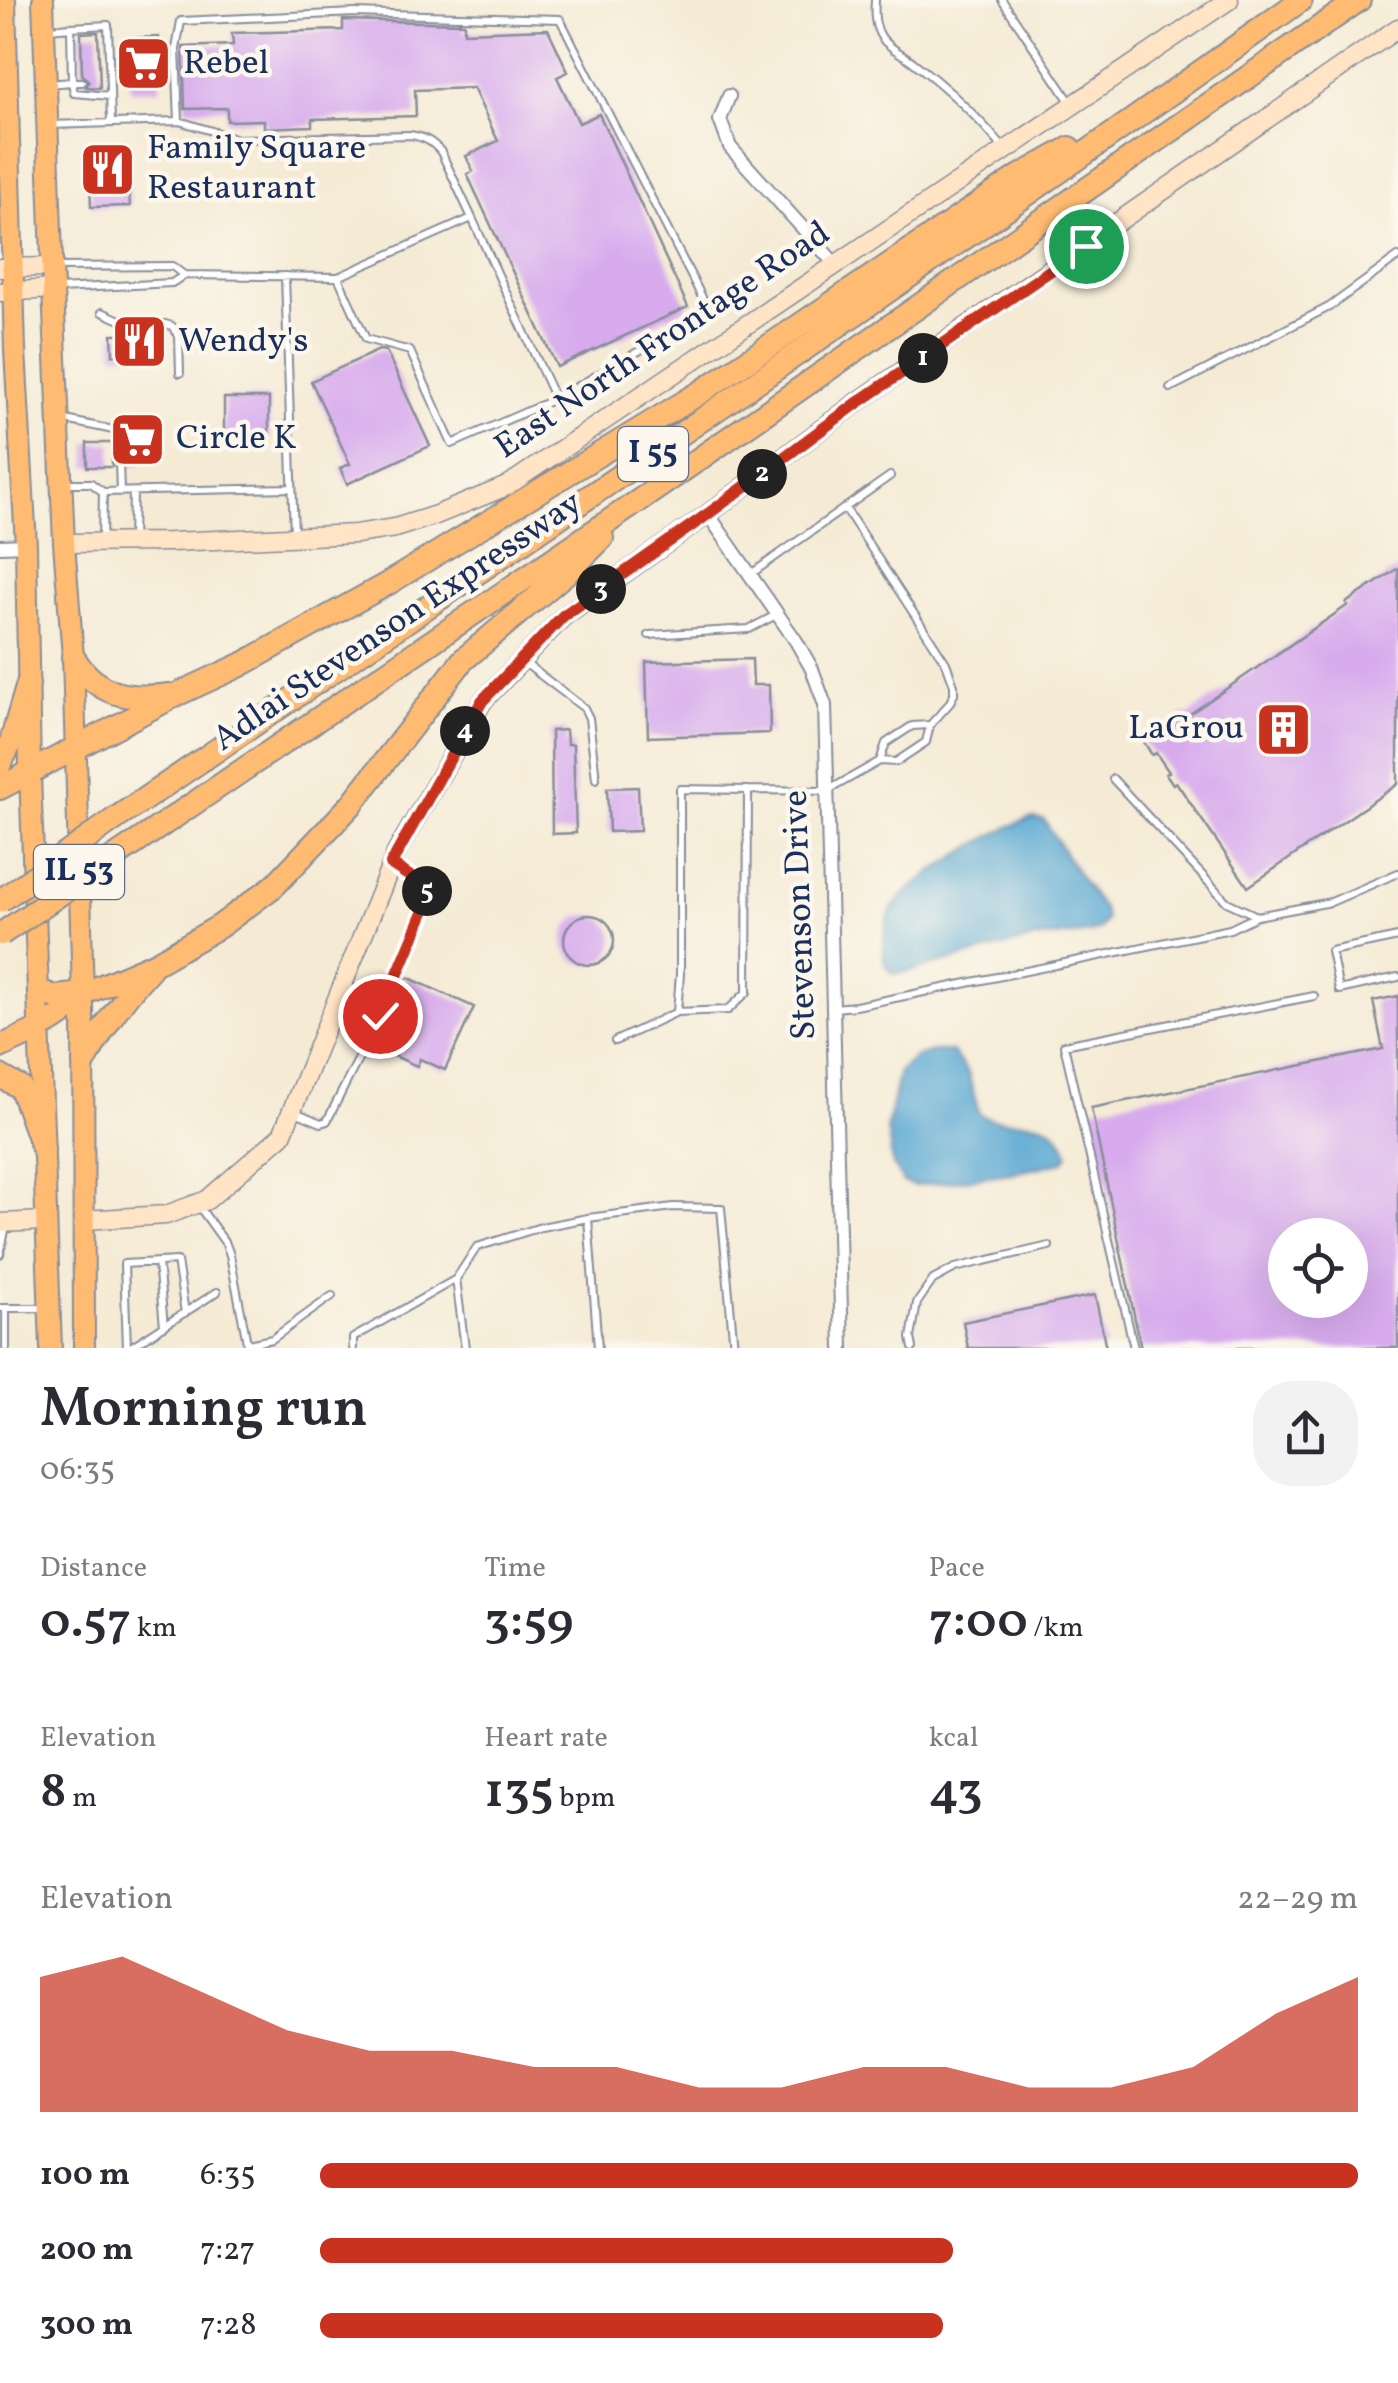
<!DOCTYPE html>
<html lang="en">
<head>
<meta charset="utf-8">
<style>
  :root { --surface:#fff; --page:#f2f2f3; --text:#2b2b33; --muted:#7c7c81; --accent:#c8321e }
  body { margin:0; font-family:Vollkorn,serif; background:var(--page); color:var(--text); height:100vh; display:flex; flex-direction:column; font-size:38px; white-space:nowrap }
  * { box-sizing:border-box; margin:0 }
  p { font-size:32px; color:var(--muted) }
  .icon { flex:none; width:55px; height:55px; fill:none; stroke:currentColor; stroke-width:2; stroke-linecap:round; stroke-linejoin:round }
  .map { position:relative; height:1348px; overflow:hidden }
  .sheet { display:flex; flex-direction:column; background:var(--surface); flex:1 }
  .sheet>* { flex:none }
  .buttons { position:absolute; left:1268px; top:1218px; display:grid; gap:20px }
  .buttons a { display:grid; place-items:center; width:100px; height:100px; border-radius:50%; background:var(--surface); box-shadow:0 10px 40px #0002; font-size:50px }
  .pin { position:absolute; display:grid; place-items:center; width:85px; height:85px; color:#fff; margin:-42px; border:5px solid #fff; border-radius:50%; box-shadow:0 2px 10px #0007 }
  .km { position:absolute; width:50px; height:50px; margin:-25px; border-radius:50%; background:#222; color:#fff; font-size:28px; line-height:50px; text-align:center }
  .round { display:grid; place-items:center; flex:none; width:105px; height:105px; border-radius:40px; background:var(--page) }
  .summary { display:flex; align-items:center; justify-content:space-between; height:170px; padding:0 40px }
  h1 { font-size:55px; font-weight:600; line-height:75px }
  .metrics { display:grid; grid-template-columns:repeat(3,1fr); gap:15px; height:170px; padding:10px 40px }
  .metrics div { display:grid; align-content:center }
  .metrics b { font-size:50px; font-weight:600 }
  .metrics small { font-size:28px; font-weight:400 }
  .metrics p { font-size:28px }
  .chart { height:280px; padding:20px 40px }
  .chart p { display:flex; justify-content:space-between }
  .chart svg { width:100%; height:180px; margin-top:10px; fill:var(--accent); opacity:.7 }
  ul { padding:0 40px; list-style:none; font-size:32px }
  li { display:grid; grid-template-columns:160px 120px 1fr; align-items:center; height:75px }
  li i { height:25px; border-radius:12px; background:var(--accent) }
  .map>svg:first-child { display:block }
  .water { fill:#58a7d2; stroke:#3a6b98; stroke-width:2.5 }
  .building { fill:#d7abed; fill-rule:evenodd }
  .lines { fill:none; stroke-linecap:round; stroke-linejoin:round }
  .lane-casing { stroke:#888d9a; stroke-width:10 }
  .street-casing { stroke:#888d9a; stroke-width:16 }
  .secondary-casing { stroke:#888d9a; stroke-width:21 }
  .primary-casing { stroke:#888d9a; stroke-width:24 }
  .highway-casing { stroke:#888d9a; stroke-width:26 }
  .lane { stroke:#fff; stroke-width:6 }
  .street { stroke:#fff; stroke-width:12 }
  .secondary { stroke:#ffe4c6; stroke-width:18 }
  .primary { stroke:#ffbb71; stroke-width:20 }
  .highway { stroke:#ffbb71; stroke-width:22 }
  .highway-bridge-casing { stroke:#888d9a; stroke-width:26; stroke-linecap:butt }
  .highway-bridge { stroke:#ffbb71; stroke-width:22 }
  .route-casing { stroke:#fff; stroke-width:20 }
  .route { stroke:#c8321e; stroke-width:12 }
  .labels { text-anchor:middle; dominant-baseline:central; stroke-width:9; stroke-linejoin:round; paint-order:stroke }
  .shield { fill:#fbf7ec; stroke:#5e6b89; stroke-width:2.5 }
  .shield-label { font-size:32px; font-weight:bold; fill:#1b2f5e }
  .poi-label { font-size:35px; fill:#1b2f5e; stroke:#fbf7ec; text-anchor:start }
  .street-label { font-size:35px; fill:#1b2f5e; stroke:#fbf7ec }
</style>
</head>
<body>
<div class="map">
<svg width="1398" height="1348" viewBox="0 0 1398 1348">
  <rect width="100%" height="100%" fill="#fbf7ec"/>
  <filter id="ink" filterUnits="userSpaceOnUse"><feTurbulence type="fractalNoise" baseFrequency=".01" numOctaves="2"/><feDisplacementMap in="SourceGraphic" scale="20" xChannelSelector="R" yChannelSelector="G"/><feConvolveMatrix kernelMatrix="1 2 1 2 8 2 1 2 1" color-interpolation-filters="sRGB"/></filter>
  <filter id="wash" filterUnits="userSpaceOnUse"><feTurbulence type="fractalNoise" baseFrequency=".0048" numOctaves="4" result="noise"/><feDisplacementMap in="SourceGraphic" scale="40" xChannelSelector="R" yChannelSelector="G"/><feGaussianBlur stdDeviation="2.25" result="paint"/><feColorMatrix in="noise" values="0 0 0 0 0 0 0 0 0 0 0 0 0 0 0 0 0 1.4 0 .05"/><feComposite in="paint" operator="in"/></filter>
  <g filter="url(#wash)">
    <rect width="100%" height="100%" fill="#f5ebd5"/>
    <path class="water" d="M1032 818 1044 820 1077 873 1103 909 1106 919 1100 929 1090 933 1034 939 906 972 894 974C884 966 883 959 884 946 885 932 885 921 893 908 909 882 1002 825 1032 818Z
      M933 1051H951L968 1073 979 1114C1012 1132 1053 1104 1068 1154L1063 1162 1018 1172 914 1186 903 1182 893 1165 887 1128 899 1071 914 1058Z"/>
    <g id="blocks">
      <path class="building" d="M343 20 464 23V32L548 29 568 72 557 77 579 123 599 114 688 307 557 367 467 174 473 171 466 156 498 141 473 88 415 90 416 116 312 119V126L264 128V120L227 121V108L185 109 183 47 233 45 232 33 343 30Z
        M98 32 100 88 86 87 89 81 82 75 81 33Z
        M159 37 160 89 130 90 128 38Z
        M115 150V157H126L130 206 91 207 89 158H98V151Z
        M126 331H165V351H158V353L113 355 112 334H126Z
        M379 350 386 351 430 446 347 484 340 468 350 464 311 381Z
        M224 398H269V439H224Z
        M150 423 151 453 141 454V465H126L123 424Z
        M87 443H112V467H87Z
        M1398 568V784L1248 887 1176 782 1173 784 1166 774 1169 772 1156 753 1152 755 1144 742 1155 734 1157 736 1185 714 1187 716 1348 605 1346 603Z
        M752 659 753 685H769L770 733 648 737 646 662Z
        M566 730 567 744H573L576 833 552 834 551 731Z
        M638 787 640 831 609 832 607 788Z
        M564 940a25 25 0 1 1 50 0a25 25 0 1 1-50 0Z
        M407 977 474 1007 445 1070 420 1059 417 1066 392 1055 395 1048 381 1042 382 1039 380 1038 386 1024 389 1025Z
        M1398 996V1348H1141L1091 1108 1383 1049 1373 1001ZM1285 1235H1350V1300H1285Z
        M1095 1295 1106 1348H968L963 1322Z"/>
    </g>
  </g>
  <g filter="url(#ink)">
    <use href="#blocks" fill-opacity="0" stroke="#888d9a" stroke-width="2.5"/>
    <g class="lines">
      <defs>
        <path id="lane" d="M875 0C874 14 874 26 882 38 890 49 903 54 913 62 946 87 979 118 1005 150
          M1002 0 1071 103
          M48 29 71 27
          M82 82H72L74 93 110 96
          M48 84 72 82 71 27 108 25 111 123
          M179 121 176 49 181 21 354 13 560 19 709 311 555 399
          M49 125 179 121 238 139 410 135C424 137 432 141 441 152L472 218
          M58 267 172 266 184 275
          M285 276 294 535
          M59 289 172 283 184 275 338 277 472 218 555 399 452 444 410 351 366 339 338 277
          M102 312 129 324H165L172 326 179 336 180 373
          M1170 388 1329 307 1398 257
          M61 419 118 431 120 492
          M67 483H91L103 492 292 488
          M102 541 103 492
          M132 541 133 492
          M751 574 890 476
          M649 635 749 629 776 615
          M522 661 584 708 589 718 596 779
          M880 761 886 743 912 726 930 725
          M1113 779 1227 902 1257 916 1331 902 1398 873
          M1398 937 1331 951 1339 990 1398 977
          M834 1008 856 1006 1230 929 1257 916
          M677 1012 680 974V789L748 790
          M615 1041 677 1012 728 1010 747 992 748 790 827 791 880 761 896 762 926 742 930 725 949 704 954 694V685L946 663 845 508
          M293 1111 321 1123 327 1121 380 1016 429 900 426 887 393 865
          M198 1205 226 1244 230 1255 248 1348
          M588 1218 598 1348
          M0 1254 6 1226
          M158 1262 164 1326
          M0 1308H44
          M248 1344 272 1339 332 1296
          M6 1348V1308
          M127 1348 124 1264 177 1261 185 1313
          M129 1348 217 1292
          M353 1348V1338L456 1279
          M465 1348 456 1279 477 1247 541 1227 588 1218 673 1207 721 1208 734 1348
          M913 1348 911 1338 917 1303 933 1280 955 1268 1049 1246
          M1134 1348 1064 1045 1314 996"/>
        <path id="street" d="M729 96 720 120 730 147 835 264
          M708 514 796 641 812 669 825 705 842 1348
          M0 546 26 545"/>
        <path id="secondary" d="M0 268 52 267
          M0 292 53 289
          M64 543 171 542 356 534 395 528 436 515 507 486 1229 0
          M84 1220 166 1215 207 1200 282 1135 396 853 483 701 563 617 708 514 855 404 1398 28
          M0 1223 46 1221"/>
        <path id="primary" d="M5 0 15 350 26 545 30 774 51 1348
          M43 0 53 289 64 543 73 657 83 994 84 1348"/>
        <path id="highway" d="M73 657C98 696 126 700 170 695
          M0 764 11 742 28 684
          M0 788 178 694 241 665 387 584 701 392 1020 176 1070 148
          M115 819C513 549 911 280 1301 0
          M115 857 640 500 1359 0
          M39 991 56 997 83 994 156 963 220 926 274 886 351 805 463 660 573 567 602 538
          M0 1047C29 1033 64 1021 83 994
          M84 1063C102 1028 123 998 150 969
          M0 1076 21 1088 43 1149"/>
      </defs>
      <use href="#lane" class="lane-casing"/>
      <use href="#street" class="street-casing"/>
      <use href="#secondary" class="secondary-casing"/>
      <use href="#primary" class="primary-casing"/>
      <use href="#highway" class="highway-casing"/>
      <use href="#lane" class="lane"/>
      <use href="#street" class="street"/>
      <use href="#secondary" class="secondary"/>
      <use href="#primary" class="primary"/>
      <use href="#highway" class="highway"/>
      <defs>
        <path id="highway-bridge" d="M0 901 115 819
          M1 934 115 857"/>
      </defs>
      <use href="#highway-bridge" class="highway-bridge-casing"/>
      <use href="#highway-bridge" class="highway-bridge"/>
    </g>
  </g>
  <g class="lines" filter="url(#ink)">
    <defs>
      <path id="route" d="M380 1016 429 900 426 887 391 864 482 701 563 616 708 514 856 404 1086 246"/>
    </defs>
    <use href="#route" class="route-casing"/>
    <use href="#route" class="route"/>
  </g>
  <defs>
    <symbol id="supermarket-square" viewBox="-11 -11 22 22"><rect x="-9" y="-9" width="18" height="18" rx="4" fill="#c8321e" stroke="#fbf7ec"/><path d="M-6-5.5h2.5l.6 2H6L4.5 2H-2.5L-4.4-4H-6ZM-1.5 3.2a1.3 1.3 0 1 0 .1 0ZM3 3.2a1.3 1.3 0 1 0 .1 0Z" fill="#fff"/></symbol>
    <symbol id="restaurant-square" viewBox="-11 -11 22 22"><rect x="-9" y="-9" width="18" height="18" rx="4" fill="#c8321e" stroke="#fbf7ec"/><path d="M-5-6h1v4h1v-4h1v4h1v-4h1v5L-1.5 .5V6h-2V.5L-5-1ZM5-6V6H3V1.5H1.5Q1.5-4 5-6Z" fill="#fff"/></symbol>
    <symbol id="building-square" viewBox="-11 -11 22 22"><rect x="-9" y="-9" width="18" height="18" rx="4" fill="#c8321e" stroke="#fbf7ec"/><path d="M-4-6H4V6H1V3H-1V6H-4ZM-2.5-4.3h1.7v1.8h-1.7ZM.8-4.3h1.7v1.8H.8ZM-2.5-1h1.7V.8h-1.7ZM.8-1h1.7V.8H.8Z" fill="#fff"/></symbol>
  </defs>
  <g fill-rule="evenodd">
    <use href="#supermarket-square" x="112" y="32" width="63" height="63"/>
    <use href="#restaurant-square" x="76" y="138" width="63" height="63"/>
    <use href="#restaurant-square" x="108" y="310" width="63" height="63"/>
    <use href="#supermarket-square" x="106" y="408" width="63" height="63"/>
    <use href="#building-square" x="1252" y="698" width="63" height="63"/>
  </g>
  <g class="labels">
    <g class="shield">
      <rect x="618" y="427" width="70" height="54" rx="8"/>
      <rect x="34" y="845" width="90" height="54" rx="8"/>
    </g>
    <g class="shield-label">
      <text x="653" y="454">I 55</text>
      <text x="79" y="872">IL 53</text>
    </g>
    <g class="poi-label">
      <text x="183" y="64">Rebel</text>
      <text x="147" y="149">Family Square<tspan x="147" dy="40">Restaurant</tspan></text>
      <text x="178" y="342">Wendy's</text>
      <text x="176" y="439">Circle K</text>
      <text x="1244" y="729" text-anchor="end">LaGrou</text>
    </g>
    <g class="street-label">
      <text transform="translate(663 341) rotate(-34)">East North Frontage Road</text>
      <text transform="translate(398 622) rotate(-34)">Adlai Stevenson Expressway</text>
      <text transform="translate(801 915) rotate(-92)">Stevenson Drive</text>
    </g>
  </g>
</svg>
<div class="buttons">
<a><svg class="icon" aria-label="locate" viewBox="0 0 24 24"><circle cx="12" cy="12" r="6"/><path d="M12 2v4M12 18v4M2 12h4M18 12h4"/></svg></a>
</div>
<div class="pin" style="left:1086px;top:246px;background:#1e9e55"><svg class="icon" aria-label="arrive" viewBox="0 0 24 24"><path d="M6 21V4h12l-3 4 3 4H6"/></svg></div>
<div class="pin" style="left:380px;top:1016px;background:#d93025"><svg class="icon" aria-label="check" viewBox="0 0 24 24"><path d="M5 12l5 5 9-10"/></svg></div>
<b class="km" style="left:923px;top:358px">1</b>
<b class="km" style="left:762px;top:474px">2</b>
<b class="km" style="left:601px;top:589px">3</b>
<b class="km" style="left:465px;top:731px">4</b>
<b class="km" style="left:427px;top:891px">5</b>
</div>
<section class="sheet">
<div class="summary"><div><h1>Morning run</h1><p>06:35</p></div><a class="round"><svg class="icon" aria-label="share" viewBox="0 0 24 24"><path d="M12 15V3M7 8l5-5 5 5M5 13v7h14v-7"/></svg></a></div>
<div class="metrics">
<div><p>Distance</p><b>0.57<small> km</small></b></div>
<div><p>Time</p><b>3:59</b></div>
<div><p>Pace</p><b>7:00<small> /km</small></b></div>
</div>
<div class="metrics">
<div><p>Elevation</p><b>8<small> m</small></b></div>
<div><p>Heart rate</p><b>135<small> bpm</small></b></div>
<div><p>kcal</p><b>43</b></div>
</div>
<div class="chart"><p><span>Elevation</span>22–29 m</p>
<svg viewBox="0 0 160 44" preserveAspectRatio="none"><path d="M0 44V11L10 6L20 15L30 24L40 29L50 29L60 33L70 33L80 38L90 38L100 33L110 33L120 38L130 38L140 33L150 20L160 11V44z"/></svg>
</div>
<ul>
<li><b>100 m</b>6:35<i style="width:100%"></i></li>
<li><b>200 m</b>7:27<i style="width:61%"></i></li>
<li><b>300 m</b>7:28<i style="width:60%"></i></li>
</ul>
</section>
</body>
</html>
